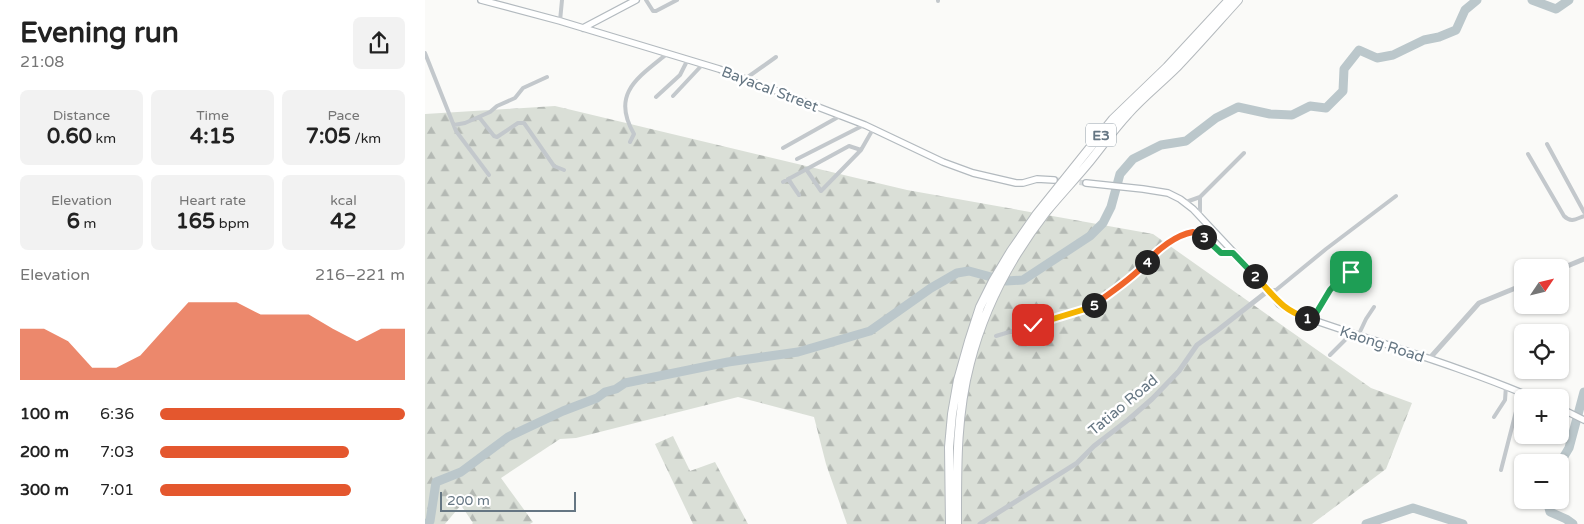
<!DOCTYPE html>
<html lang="en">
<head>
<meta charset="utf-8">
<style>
  :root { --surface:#fff; --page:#f2f2f2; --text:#222; --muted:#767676; --accent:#e4572e }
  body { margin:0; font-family:"Varela Round",sans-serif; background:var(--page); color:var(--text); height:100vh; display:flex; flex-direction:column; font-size:19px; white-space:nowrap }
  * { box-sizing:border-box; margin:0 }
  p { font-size:16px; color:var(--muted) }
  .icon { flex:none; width:28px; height:28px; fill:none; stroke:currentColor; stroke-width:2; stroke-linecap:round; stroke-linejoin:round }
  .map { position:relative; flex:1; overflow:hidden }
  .sheet { display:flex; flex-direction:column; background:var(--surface); width:425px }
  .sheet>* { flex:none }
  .needle { width:32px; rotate:55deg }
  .controls { position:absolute; left:1089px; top:259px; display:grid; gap:10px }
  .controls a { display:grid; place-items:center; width:55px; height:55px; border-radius:8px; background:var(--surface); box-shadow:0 1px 4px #0004; font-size:25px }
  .scale { position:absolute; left:15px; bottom:12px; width:136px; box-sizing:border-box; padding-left:5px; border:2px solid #657683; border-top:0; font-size:14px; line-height:18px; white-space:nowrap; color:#657683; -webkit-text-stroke:4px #fff; paint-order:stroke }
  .pin { position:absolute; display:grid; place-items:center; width:42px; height:42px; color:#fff; margin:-21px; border-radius:10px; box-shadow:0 2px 8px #0006 }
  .km { position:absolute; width:25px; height:25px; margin:-12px; border-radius:50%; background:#222; color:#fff; font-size:14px; line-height:25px; text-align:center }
  .round { display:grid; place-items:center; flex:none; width:52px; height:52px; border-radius:8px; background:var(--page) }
  .overview { display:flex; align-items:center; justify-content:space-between; height:85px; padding:0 20px }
  h1 { font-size:28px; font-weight:800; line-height:38px }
  .figures { display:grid; grid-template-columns:repeat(3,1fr); gap:8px; height:85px; padding:5px 20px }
  .figures div { display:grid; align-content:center; border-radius:8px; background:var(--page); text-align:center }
  .figures b { font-size:21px; font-weight:800 }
  .figures small { font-size:14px; font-weight:400 }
  .figures p { font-size:14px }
  .chart { height:140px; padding:10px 20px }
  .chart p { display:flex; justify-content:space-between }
  .chart svg { width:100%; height:90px; margin-top:5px; fill:var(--accent); opacity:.7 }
  ul { padding:0 20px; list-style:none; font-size:16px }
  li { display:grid; grid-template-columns:80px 60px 1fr; align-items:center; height:38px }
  li i { height:12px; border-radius:6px; background:var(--accent) }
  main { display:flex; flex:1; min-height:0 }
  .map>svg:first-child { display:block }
  .forest { fill:url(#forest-firs) }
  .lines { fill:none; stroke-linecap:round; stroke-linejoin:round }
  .river { stroke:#bbc7cb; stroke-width:9 }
  .secondary-tunnel { stroke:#d5d9db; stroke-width:5.5; stroke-dasharray:5.5 3; stroke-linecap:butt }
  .secondary-casing { stroke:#b3babf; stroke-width:8 }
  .motorway-casing { stroke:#b4b9bd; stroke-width:10 }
  .minor { stroke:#c3c8cc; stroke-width:4 }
  .tertiary { stroke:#c3c8cc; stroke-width:5 }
  .secondary { stroke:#fff; stroke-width:5.5 }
  .motorway { stroke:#fff; stroke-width:8 }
  .split-1-casing { stroke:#fff; stroke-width:10 }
  .split-2-casing { stroke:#fff; stroke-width:10 }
  .split-3-casing { stroke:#fff; stroke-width:10 }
  .split-4-casing { stroke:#fff; stroke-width:10 }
  .split-5-casing { stroke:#fff; stroke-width:10 }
  .split-6-casing { stroke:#fff; stroke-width:10 }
  .split-1 { stroke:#22a559; stroke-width:6 }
  .split-2 { stroke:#f5b400; stroke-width:6 }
  .split-3 { stroke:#22a559; stroke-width:6 }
  .split-4 { stroke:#f0652b; stroke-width:6 }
  .split-5 { stroke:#f0652b; stroke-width:6 }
  .split-6 { stroke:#f5b400; stroke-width:6 }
  .labels { text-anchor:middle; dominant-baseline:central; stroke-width:5; stroke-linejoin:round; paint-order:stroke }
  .shield { fill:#fff; stroke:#939fa8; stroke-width:1 }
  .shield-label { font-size:14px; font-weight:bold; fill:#657683 }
  .street-label { font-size:15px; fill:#657683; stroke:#fff }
</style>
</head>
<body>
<main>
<section class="sheet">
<div class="overview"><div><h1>Evening run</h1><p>21:08</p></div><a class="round"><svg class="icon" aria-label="share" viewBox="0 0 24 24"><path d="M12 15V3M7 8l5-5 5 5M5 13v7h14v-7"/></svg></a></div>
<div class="figures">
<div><p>Distance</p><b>0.60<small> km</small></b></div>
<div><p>Time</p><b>4:15</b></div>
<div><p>Pace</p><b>7:05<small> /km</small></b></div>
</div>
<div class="figures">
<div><p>Elevation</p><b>6<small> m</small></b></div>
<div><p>Heart rate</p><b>165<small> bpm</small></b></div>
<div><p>kcal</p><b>42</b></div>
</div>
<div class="chart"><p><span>Elevation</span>216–221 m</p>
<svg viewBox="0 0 160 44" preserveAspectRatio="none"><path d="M0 44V19L10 19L20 25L30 38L40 38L50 32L60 19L70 6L80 6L90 6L100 12L110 12L120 12L130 19L140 25L150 19L160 19V44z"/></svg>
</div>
<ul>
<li><b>100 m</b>6:36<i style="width:100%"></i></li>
<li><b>200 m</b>7:03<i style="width:77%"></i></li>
<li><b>300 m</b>7:01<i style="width:78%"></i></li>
</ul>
</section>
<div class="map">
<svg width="1159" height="524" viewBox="0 0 1159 524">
  <defs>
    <pattern id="forest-firs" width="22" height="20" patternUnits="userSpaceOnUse" patternTransform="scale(1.25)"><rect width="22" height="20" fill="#dadfd7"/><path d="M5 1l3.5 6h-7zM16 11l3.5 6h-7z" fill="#b4b9b4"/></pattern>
  </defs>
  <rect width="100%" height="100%" fill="#fafaf8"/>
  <path class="forest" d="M130 106 482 190 728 234 946 388 987 403 961 469 887 524H422L401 464 389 417 313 397 151 438 135 439 76 478 108 522 105 524H47L48 523 36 505 20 524H0V114Z
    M248 436 265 471 290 462 323 524H268L230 444Z"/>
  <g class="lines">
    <path class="river" d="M1107 0 1131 9 1144 0
      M1135 463 1144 448 1159 392
      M1122 500 1125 512 1141 519 1148 524
      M0 524 5 521 11 482 36 472 83 437 138 411 172 398 180 392 191 389 200 383 303 362 373 352 445 331 506 288 532 273 544 271 581 281 598 280 665 236 678 223 686 207 695 174 708 159 736 145 761 141 791 118 813 107 845 114 867 115 885 106 901 108 918 91 919 69 934 50 952 58 968 55 999 40 1014 37 1031 30 1040 10 1052 0
      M941 524 988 508 1038 524"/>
    <path class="secondary-tunnel" d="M629 180 661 183"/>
    <defs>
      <path id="secondary" d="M56 0 135 21 294 69 440 125 518 162 548 173 591 183H598L612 179 629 180
        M158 28 211 0
        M661 183 718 189 743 193 755 199 768 209 844 290 854 304 871 314C950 342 1032 365 1109 398
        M1135 408 1159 420"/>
      <path id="motorway" d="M525 524 524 447 527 414 533 380 544 341 555 307 568 281 586 251 611 215 688 119 742 67 804 0
        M532 524C532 469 531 416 545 363 559 308 586 257 621 212 635 195 651 178 665 161 678 145 689 129 703 114 718 97 736 83 752 67 773 45 793 22 813 0"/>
    </defs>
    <use href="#secondary" class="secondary-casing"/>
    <use href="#motorway" class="motorway-casing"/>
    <path class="minor" d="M221 0 228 11H231L252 0
      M513 0V1
      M135 21 137 0
      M0 53 31 131 64 175
      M320 79 351 57
      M248 96 278 64
      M231 97 255 75 263 59
      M54 117 69 136 72 137 93 123H99L129 166 139 170
      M29 125 40 123 65 112 72 106 90 98 98 88 122 77
      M205 142 209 134C185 93 214 77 243 53
      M1122 144 1159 212
      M358 148 415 116
      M1103 154 1139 216C1146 223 1151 219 1159 216
      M372 159 439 125
      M381 169 396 191 436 150
      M363 179 374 195
      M358 182 424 146 436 150 448 129
      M775 197V216
      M761 202 775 197 819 153
      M844 290H851L901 249 971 196
      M887 320 907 288 925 273 931 265
      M571 336 667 307 691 288 712 273 729 255 754 237 763 233 768 232 774 233 785 241 796 253H808
      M933 336 941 319 949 307
      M905 355 926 334
      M1069 417 1080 400 1081 386
      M1076 470 1096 392"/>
    <path class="tertiary" d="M1135 269 1159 259
      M1004 359 1054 303 1098 285
      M555 524 652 463 669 446 703 420 727 399 754 371 772 345 793 330 844 290"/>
    <use href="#secondary" class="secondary"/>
    <use href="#motorway" class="motorway"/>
  </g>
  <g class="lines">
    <defs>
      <path id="split-1" d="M882 318 887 320 905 290 914 280 926 272"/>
      <path id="split-2" d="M830 276C849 295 855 309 882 318"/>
      <path id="split-3" d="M779 237 796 253H808L830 276"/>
      <path id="split-4" d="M722 262C733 249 751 235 768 232L779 237"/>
      <path id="split-5" d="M669 305C687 291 707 279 722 262"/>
      <path id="split-6" d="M608 325 667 307 669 305"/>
    </defs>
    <use href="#split-1" class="split-1-casing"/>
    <use href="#split-2" class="split-2-casing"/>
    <use href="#split-3" class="split-3-casing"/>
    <use href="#split-4" class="split-4-casing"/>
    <use href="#split-5" class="split-5-casing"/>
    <use href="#split-6" class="split-6-casing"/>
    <use href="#split-1" class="split-1"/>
    <use href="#split-2" class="split-2"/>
    <use href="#split-3" class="split-3"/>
    <use href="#split-4" class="split-4"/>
    <use href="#split-5" class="split-5"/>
    <use href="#split-6" class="split-6"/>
  </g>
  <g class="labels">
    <rect class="shield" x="661" y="123.5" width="30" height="23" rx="4"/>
    <g class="shield-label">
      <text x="676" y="135">E3</text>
    </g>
    <g class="street-label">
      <text transform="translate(345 89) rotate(21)">Bayacal Street</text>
      <text transform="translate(957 344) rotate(18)">Kaong Road</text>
      <text transform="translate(698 405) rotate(-40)">Tatiao Road</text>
    </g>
  </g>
</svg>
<div class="controls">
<a><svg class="needle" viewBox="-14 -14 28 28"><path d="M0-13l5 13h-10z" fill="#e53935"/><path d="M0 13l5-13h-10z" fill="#767676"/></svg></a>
<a><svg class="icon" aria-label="locate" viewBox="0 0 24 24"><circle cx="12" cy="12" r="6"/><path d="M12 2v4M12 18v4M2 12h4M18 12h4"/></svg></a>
<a>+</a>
<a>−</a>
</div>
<div class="scale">200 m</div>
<div class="pin" style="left:926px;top:272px;background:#1e9e55"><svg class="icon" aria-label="arrive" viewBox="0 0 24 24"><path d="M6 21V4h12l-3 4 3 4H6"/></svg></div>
<div class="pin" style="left:608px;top:325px;background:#d93025"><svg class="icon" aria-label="check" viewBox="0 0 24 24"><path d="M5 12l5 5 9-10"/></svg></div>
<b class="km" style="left:882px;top:318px">1</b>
<b class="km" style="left:830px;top:276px">2</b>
<b class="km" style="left:779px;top:237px">3</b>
<b class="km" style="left:722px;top:262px">4</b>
<b class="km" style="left:669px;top:305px">5</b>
</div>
</main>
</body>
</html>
